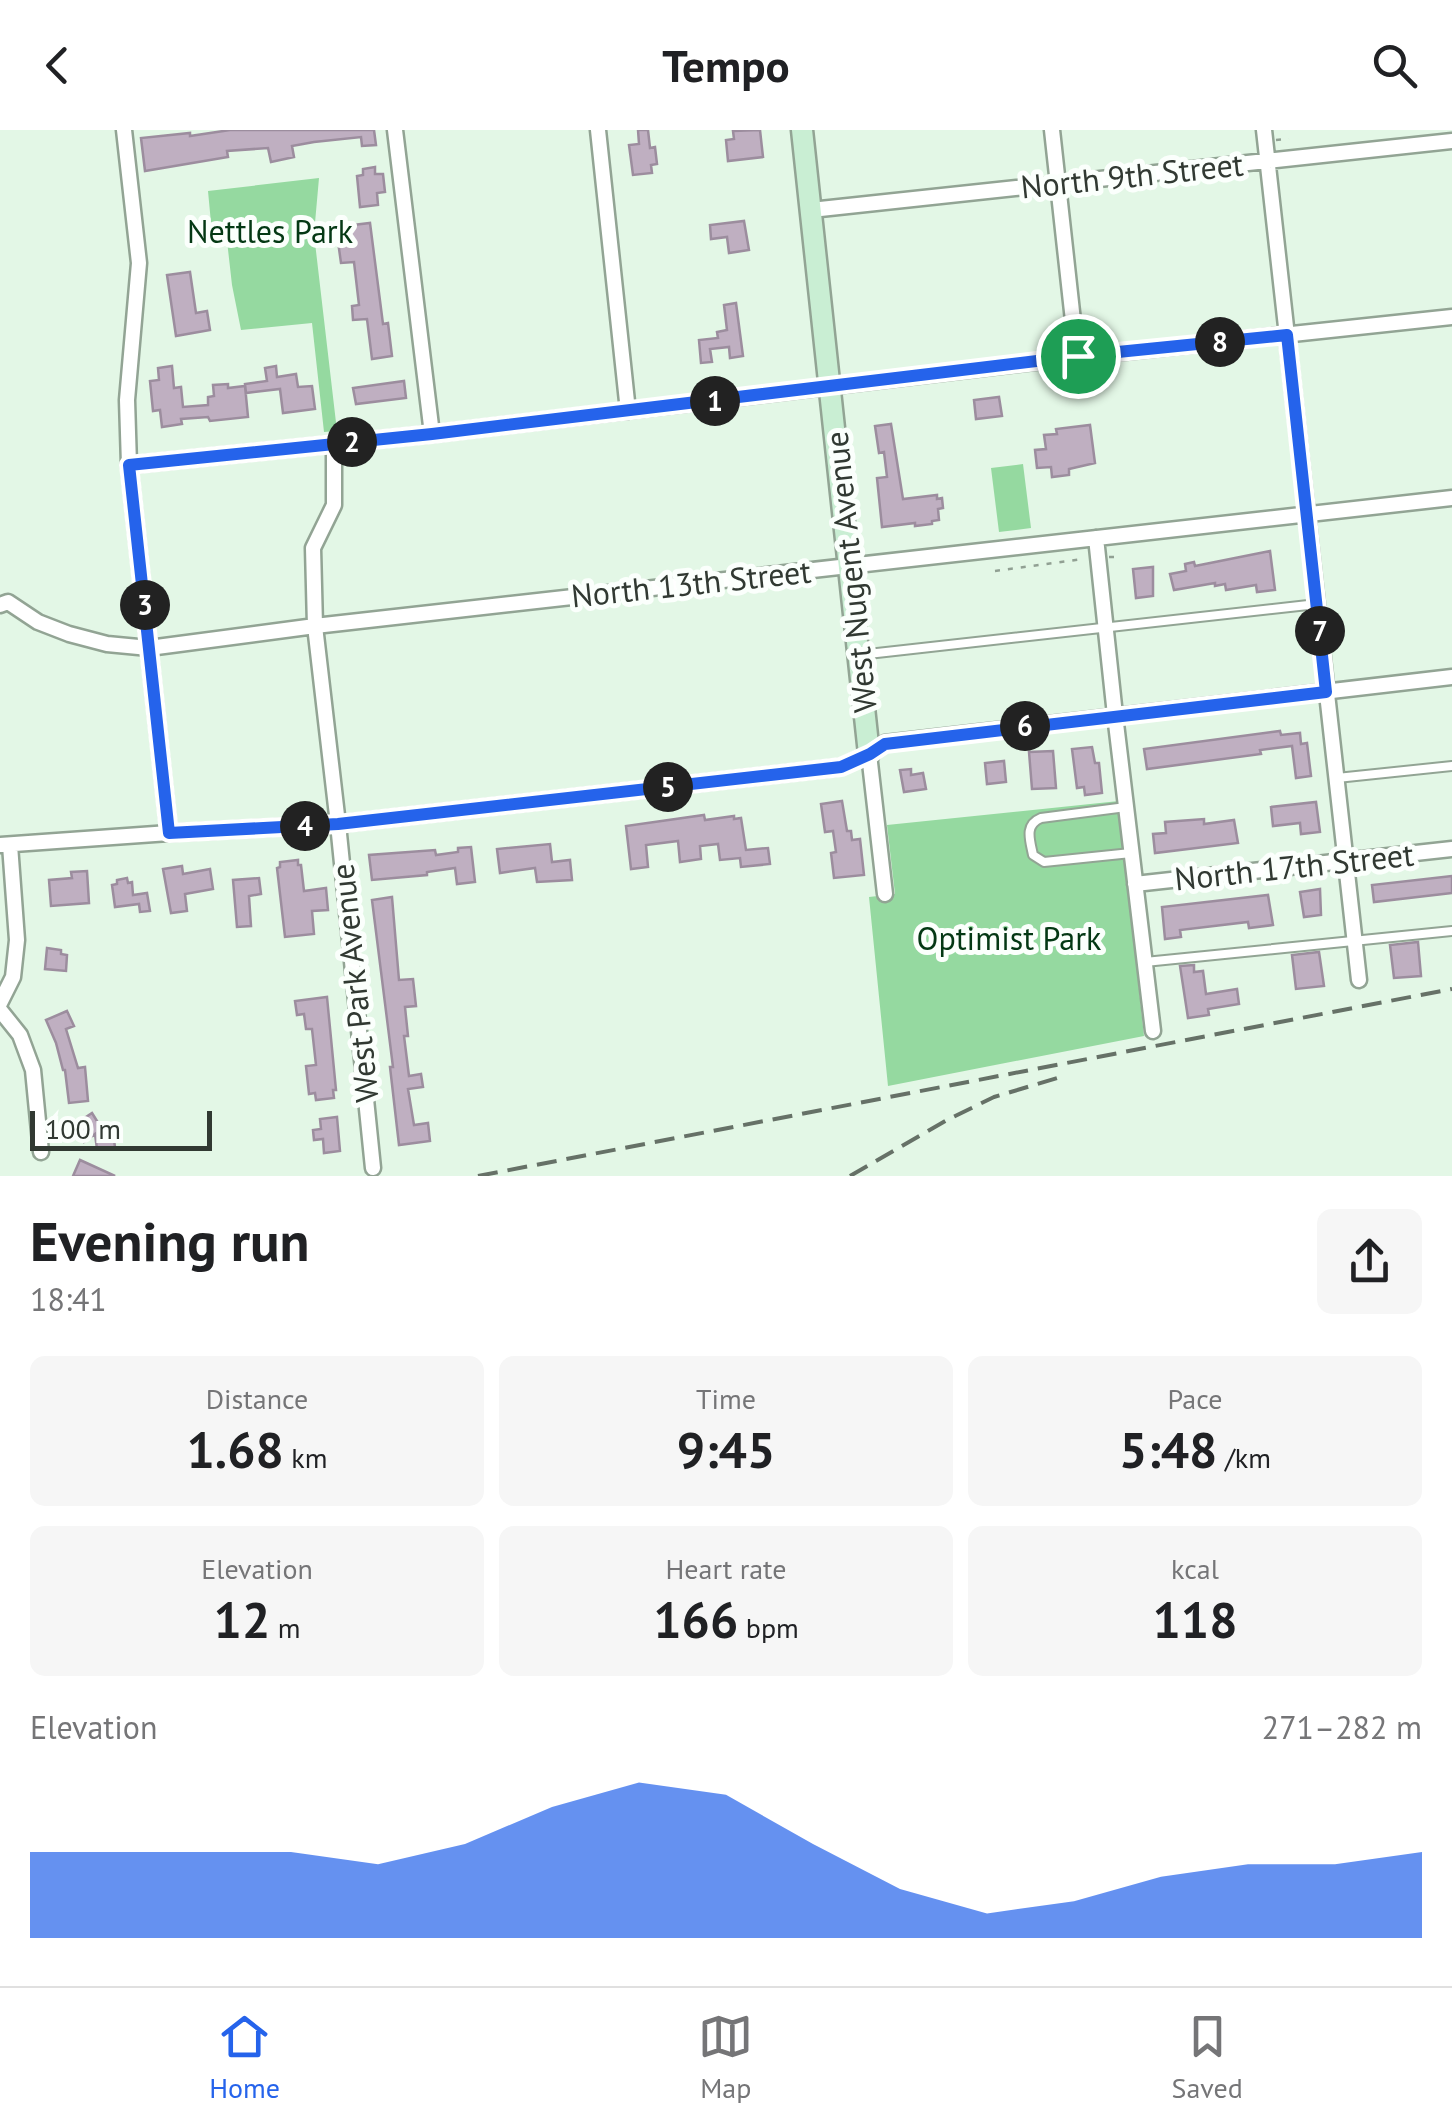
<!DOCTYPE html>
<html lang="en">
<head>
<meta charset="utf-8">
<style>
  :root { --surface:#fff; --page:#f6f6f6; --text:#202124; --muted:#757577; --line:#e0e0e0; --accent:#2563eb }
  body { margin:0; font-family:"PT Sans",sans-serif; background:var(--page); color:var(--text); height:100vh; display:flex; flex-direction:column; font-size:38px; white-space:nowrap }
  * { box-sizing:border-box; margin:0 }
  p { font-size:32px; color:var(--muted) }
  .icon { flex:none; width:55px; height:55px; fill:none; stroke:currentColor; stroke-width:2; stroke-linecap:round; stroke-linejoin:round }
  .map { position:relative; height:1046px; overflow:hidden }
  .drawer { display:flex; flex-direction:column; background:var(--surface); flex:1 }
  .drawer>* { flex:none }
  .scale { position:absolute; left:30px; bottom:25px; width:182px; box-sizing:border-box; padding-left:10px; border:5px solid #313932; border-top:0; font-size:28px; line-height:35px; white-space:nowrap; color:#313932; -webkit-text-stroke:8px #fbfffc; paint-order:stroke }
  .pin { position:absolute; display:grid; place-items:center; width:85px; height:85px; color:#fff; margin:-42px; border:5px solid #fff; border-radius:50%; box-shadow:0 2px 10px #0007 }
  .km { position:absolute; width:50px; height:50px; margin:-25px; border-radius:50%; background:#222; color:#fff; font-size:28px; line-height:50px; text-align:center }
  .round { display:grid; place-items:center; flex:none; width:105px; height:105px; border-radius:15px; background:var(--page) }
  .overview { display:flex; align-items:center; justify-content:space-between; height:170px; padding:0 30px }
  h1 { font-size:55px; font-weight:600; line-height:75px }
  .figures { display:grid; grid-template-columns:repeat(3,1fr); gap:15px; height:170px; padding:10px 30px }
  .figures div { display:grid; align-content:center; border-radius:15px; background:var(--page); text-align:center }
  .figures b { font-size:50px; font-weight:600 }
  .figures small { font-size:28px; font-weight:400 }
  .figures p { font-size:28px }
  .chart { height:280px; padding:20px 30px }
  .chart p { display:flex; justify-content:space-between }
  .chart svg { width:100%; height:180px; margin-top:10px; fill:var(--accent); opacity:.7 }
  header { display:flex; justify-content:space-between; align-items:center; height:130px; padding:0 30px; background:var(--surface); font-size:45px; font-weight:600 }
  .dock { display:flex; justify-content:space-around; align-items:center; height:140px; border-top:2px solid var(--line); background:var(--surface); font-size:28px; color:var(--muted) }
  .dock a { display:grid; justify-items:center; gap:5px }
  .dock .active { color:var(--accent) }
  .map>svg:first-child { display:block }
  .green { fill:#95d9a0 }
  .building { fill:#bfafc1; stroke:#9c8d9e; stroke-width:2.5 }
  .lines { fill:none; stroke-linecap:round; stroke-linejoin:round }
  .lane-casing { stroke:#92a494; stroke-width:12 }
  .street-casing { stroke:#92a494; stroke-width:19 }
  .secondary-casing { stroke:#92a494; stroke-width:25 }
  .path { stroke:#91a093; stroke-width:2.5; stroke-dasharray:5 8; stroke-linecap:butt }
  .lane { stroke:#fff; stroke-width:8 }
  .street { stroke:#fff; stroke-width:14 }
  .secondary { stroke:#c9eed3; stroke-width:20 }
  .rail { stroke:#667167; stroke-width:4; stroke-dasharray:20 10; stroke-linecap:butt }
  .route-casing { stroke:#fff; stroke-width:20 }
  .route { stroke:#2563eb; stroke-width:12 }
  .labels { text-anchor:middle; dominant-baseline:central; stroke-width:10; stroke-linejoin:round; paint-order:stroke }
  .street-label { font-size:32px; fill:#313932; stroke:#fbfffc }
  .park-label { font-size:32px; fill:#043814; stroke:#fbfffc }
</style>
</head>
<body>
<header><svg class="icon" aria-label="back" viewBox="0 0 24 24"><path d="M15 5l-7 7 7 7"/></svg>Tempo<svg class="icon" aria-label="search" viewBox="0 0 24 24"><circle cx="10" cy="10" r="6"/><path d="M15 15l6 6"/></svg></header>
<div class="map">
<svg width="1452" height="1046" viewBox="0 0 1452 1046">
  <rect width="100%" height="100%" fill="#e3f7e6"/>
  <path class="green" d="M319 48 314 104 337 301 324 302 312 193 241 200 232 155 225 93H211L208 61Z
    M1023 334 1031 398 999 402 991 338Z
    M1119 671 1144 906 888 956 869 767 895 764 887 695Z"/>
  <path class="building" d="M230 0H374L376 15 362 16 361 7 314 12 292 16 294 27 271 32 268 18 227 21 228 27 145 41 141 8 190 3V6Z
    M638 0H648L650 18 655 17 657 34 651 35 652 43 633 45 629 15 639 14Z
    M760 0 763 27 728 31 726 10 734 9 733 1Z
    M375 37V44H383L385 62 377 63 378 75 360 77 357 46 363 45V39Z
    M744 91 749 120 729 123 727 107 711 109 710 95Z
    M370 93 383 194 388 193 392 226 372 229 367 189 353 190 352 176 359 175 354 132 341 133 336 97Z
    M190 142 196 183 207 181 210 200 176 206 167 145Z
    M736 173 743 226 730 228 729 217 710 219 712 232 701 233 699 210 718 208 717 202 727 200 724 175Z
    M172 236 174 258 181 257 183 277 208 275V267L214 266 213 255 228 254V258L245 256 248 287 210 291 208 287 181 289 182 294 162 297 160 280 153 281 150 251 159 250 158 238Z
    M276 236 277 247 296 244 298 257 312 256 315 279 283 283 280 259 246 263 245 254 267 251 265 238Z
    M404 251 406 268 356 274 353 258Z
    M999 267 1002 286 976 289 974 270Z
    M891 294 903 369 937 365V369L942 368 943 378 938 379 939 390 932 391V394L915 396V393L882 397 877 348 887 347 884 322 879 323 875 296Z
    M1090 295 1095 333 1069 339V345L1052 347 1051 337 1037 338 1035 320 1046 319 1044 305 1057 304 1056 299Z
    M1270 421 1275 460 1257 462 1256 455 1226 460 1225 454 1215 456V453L1174 460 1170 444 1186 441 1185 434 1194 432 1195 436Z
    M1153 437V466L1136 468 1133 439Z
    M1280 601 1281 605 1300 603 1301 614 1307 613 1311 646 1296 648 1292 616 1260 620 1261 624 1147 639 1144 619Z
    M1092 617 1095 633H1099L1102 663 1085 665 1084 657 1077 658 1072 619Z
    M1053 621 1056 658 1032 659 1029 622Z
    M1004 631 1006 652 987 654 985 633Z
    M911 639V645L923 643 926 659 904 662 900 640Z
    M842 671 847 701H851L852 710 860 709 864 745 834 748 831 723 836 722 833 701 825 702 821 674Z
    M1316 672 1320 702 1301 704 1300 693 1273 696 1271 677Z
    M704 685 705 690 734 686V689L741 688 746 720 768 718 770 734 741 737 740 728 720 730 718 714 700 716 701 729 680 732 678 711 646 715 648 737 631 739 626 696Z
    M1204 689V694L1234 690 1238 713 1155 723 1153 704 1166 703 1165 692Z
    M550 714 552 732 570 730 572 750 537 752 535 738 500 743 497 719Z
    M471 717 475 752 457 754 455 738 427 742V745L372 750 369 725 435 720 436 725 458 722V718Z
    M298 730V735H301L304 761 326 758 328 780 312 781 314 804 285 807 277 738 280 737V732Z
    M182 736 183 744 210 739 213 759 185 764 187 781 171 783 163 739Z
    M87 741 89 773 51 776 49 750 72 748 71 742Z
    M1452 746V763L1374 772 1372 755Z
    M127 748 128 753 132 752 133 765 147 763 150 781 140 782 139 774 115 777 112 755 117 754V750Z
    M259 748 261 764 249 766 251 796 237 797 233 750Z
    M1320 759 1321 785 1304 787 1300 762Z
    M1268 765 1273 795 1249 798 1248 792 1180 800 1181 807 1165 809 1162 777Z
    M392 767 399 850 413 849 416 876 405 877 408 906H404L409 946 421 944 423 957 408 959 414 995 428 993 430 1011 399 1015 390 937H393L372 770Z
    M1418 812 1421 846 1394 848 1390 815Z
    M47 818 61 820V824L67 825 66 841 45 839Z
    M1319 822 1324 856 1296 859 1292 825Z
    M1194 835V842L1203 841 1206 864 1237 859 1239 874 1208 879 1209 885 1188 888 1180 836Z
    M327 867 336 960H333L334 968 316 970 315 963 309 964 306 936 316 935 312 899H306L304 884 297 885 295 871Z
    M67 881 74 896 66 899 78 938 85 937 88 971 69 973 65 940H63L56 913 46 890Z
    M92 983 105 1004 113 1003 115 1017 97 1019 95 1004 84 1012 74 995Z
    M337 987 340 1021 324 1023 323 1009 314 1010 313 1000 321 999 320 989Z
    M80 1030 91 1035 115 1046H73Z"/>
  <g class="lines">
    <defs>
      <path id="lane" d="M859 525 1317 474
        M1337 648 1452 636
        M1126 677 1041 688C1024 695 1030 710 1033 725L1044 732 1131 723
        M1145 832 1452 801"/>
      <path id="street" d="M124 0 139 133 127 270 129 335 169 703
        M395 0 432 304
        M598 0 628 281
        M1052 0 1077 227
        M1264 0 1359 850
        M811 80 1452 11
        M334 314V375L313 418 315 496 338 694 373 1038
        M129 335 432 304 1077 227 1452 187
        M1096 408 1115 585 1153 901
        M0 475 8 472 38 492 69 504 107 514 149 518 315 496 1452 368
        M869 624 885 764
        M0 715 169 703 338 694 841 637 869 624 885 613 1452 547
        M1135 754 1452 719
        M0 873 13 847 17 810 10 715
        M0 880 20 905 33 940 41 1022"/>
      <path id="secondary" d="M802 0 869 624"/>
    </defs>
    <use href="#lane" class="lane-casing"/>
    <use href="#street" class="street-casing"/>
    <use href="#secondary" class="secondary-casing"/>
    <path class="path" d="M1276 10 1289 9
      M1109 427H1122
      M995 441 1083 429"/>
    <use href="#lane" class="lane"/>
    <use href="#street" class="street"/>
    <use href="#secondary" class="secondary"/>
    <path class="rail" d="M478 1046 1452 859
      M850 1046 947 990 994 967 1064 946"/>
  </g>
  <g class="lines">
    <defs>
      <path id="route" d="M1287 205 1326 562 885 614 870 624 841 637 338 694 169 703 129 335 432 304 1078 226Z"/>
    </defs>
    <use href="#route" class="route-casing"/>
    <use href="#route" class="route"/>
  </g>
  <g class="labels">
    <g class="street-label">
      <text transform="translate(1132 45) rotate(-6)">North 9th Street</text>
      <text transform="translate(850 442) rotate(-96)">West Nugent Avenue</text>
      <text transform="translate(691 453) rotate(-6)">North 13th Street</text>
      <text transform="translate(1294 736) rotate(-6)">North 17th Street</text>
      <text transform="translate(354 853) rotate(-96)">West Park Avenue</text>
    </g>
    <g class="park-label">
      <text x="270" y="101">Nettles Park</text>
      <text x="1009" y="808">Optimist Park</text>
    </g>
  </g>
</svg>
<div class="scale">100 m</div>
<div class="pin" style="left:1078px;top:226px;background:#1e9e55"><svg class="icon" aria-label="arrive" viewBox="0 0 24 24"><path d="M6 21V4h12l-3 4 3 4H6"/></svg></div>
<b class="km" style="left:715px;top:271px">1</b>
<b class="km" style="left:352px;top:312px">2</b>
<b class="km" style="left:145px;top:475px">3</b>
<b class="km" style="left:305px;top:696px">4</b>
<b class="km" style="left:668px;top:657px">5</b>
<b class="km" style="left:1025px;top:596px">6</b>
<b class="km" style="left:1320px;top:501px">7</b>
<b class="km" style="left:1220px;top:212px">8</b>
</div>
<section class="drawer">
<div class="overview"><div><h1>Evening run</h1><p>18:41</p></div><a class="round"><svg class="icon" aria-label="share" viewBox="0 0 24 24"><path d="M12 15V3M7 8l5-5 5 5M5 13v7h14v-7"/></svg></a></div>
<div class="figures">
<div><p>Distance</p><b>1.68<small> km</small></b></div>
<div><p>Time</p><b>9:45</b></div>
<div><p>Pace</p><b>5:48<small> /km</small></b></div>
</div>
<div class="figures">
<div><p>Elevation</p><b>12<small> m</small></b></div>
<div><p>Heart rate</p><b>166<small> bpm</small></b></div>
<div><p>kcal</p><b>118</b></div>
</div>
<div class="chart"><p><span>Elevation</span>271–282 m</p>
<svg viewBox="0 0 160 44" preserveAspectRatio="none"><path d="M0 44V23L10 23L20 23L30 23L40 26L50 21L60 12L70 6L80 9L90 21L100 32L110 38L120 35L130 29L140 26L150 26L160 23V44z"/></svg>
</div>
</section>
<nav class="dock">
<a class="active"><svg class="icon" aria-label="home" viewBox="0 0 24 24"><path d="M3 11l9-7 9 7M6 9v11h12V9"/></svg>Home</a>
<a><svg class="icon" aria-label="map" viewBox="0 0 24 24"><path d="M3 6l6-2 6 2 6-2v14l-6 2-6-2-6 2zM9 4v14M15 6v14"/></svg>Map</a>
<a><svg class="icon" aria-label="saved" viewBox="0 0 24 24"><path d="M7 4h10v16l-5-4-5 4z"/></svg>Saved</a>
</nav>
</body>
</html>
